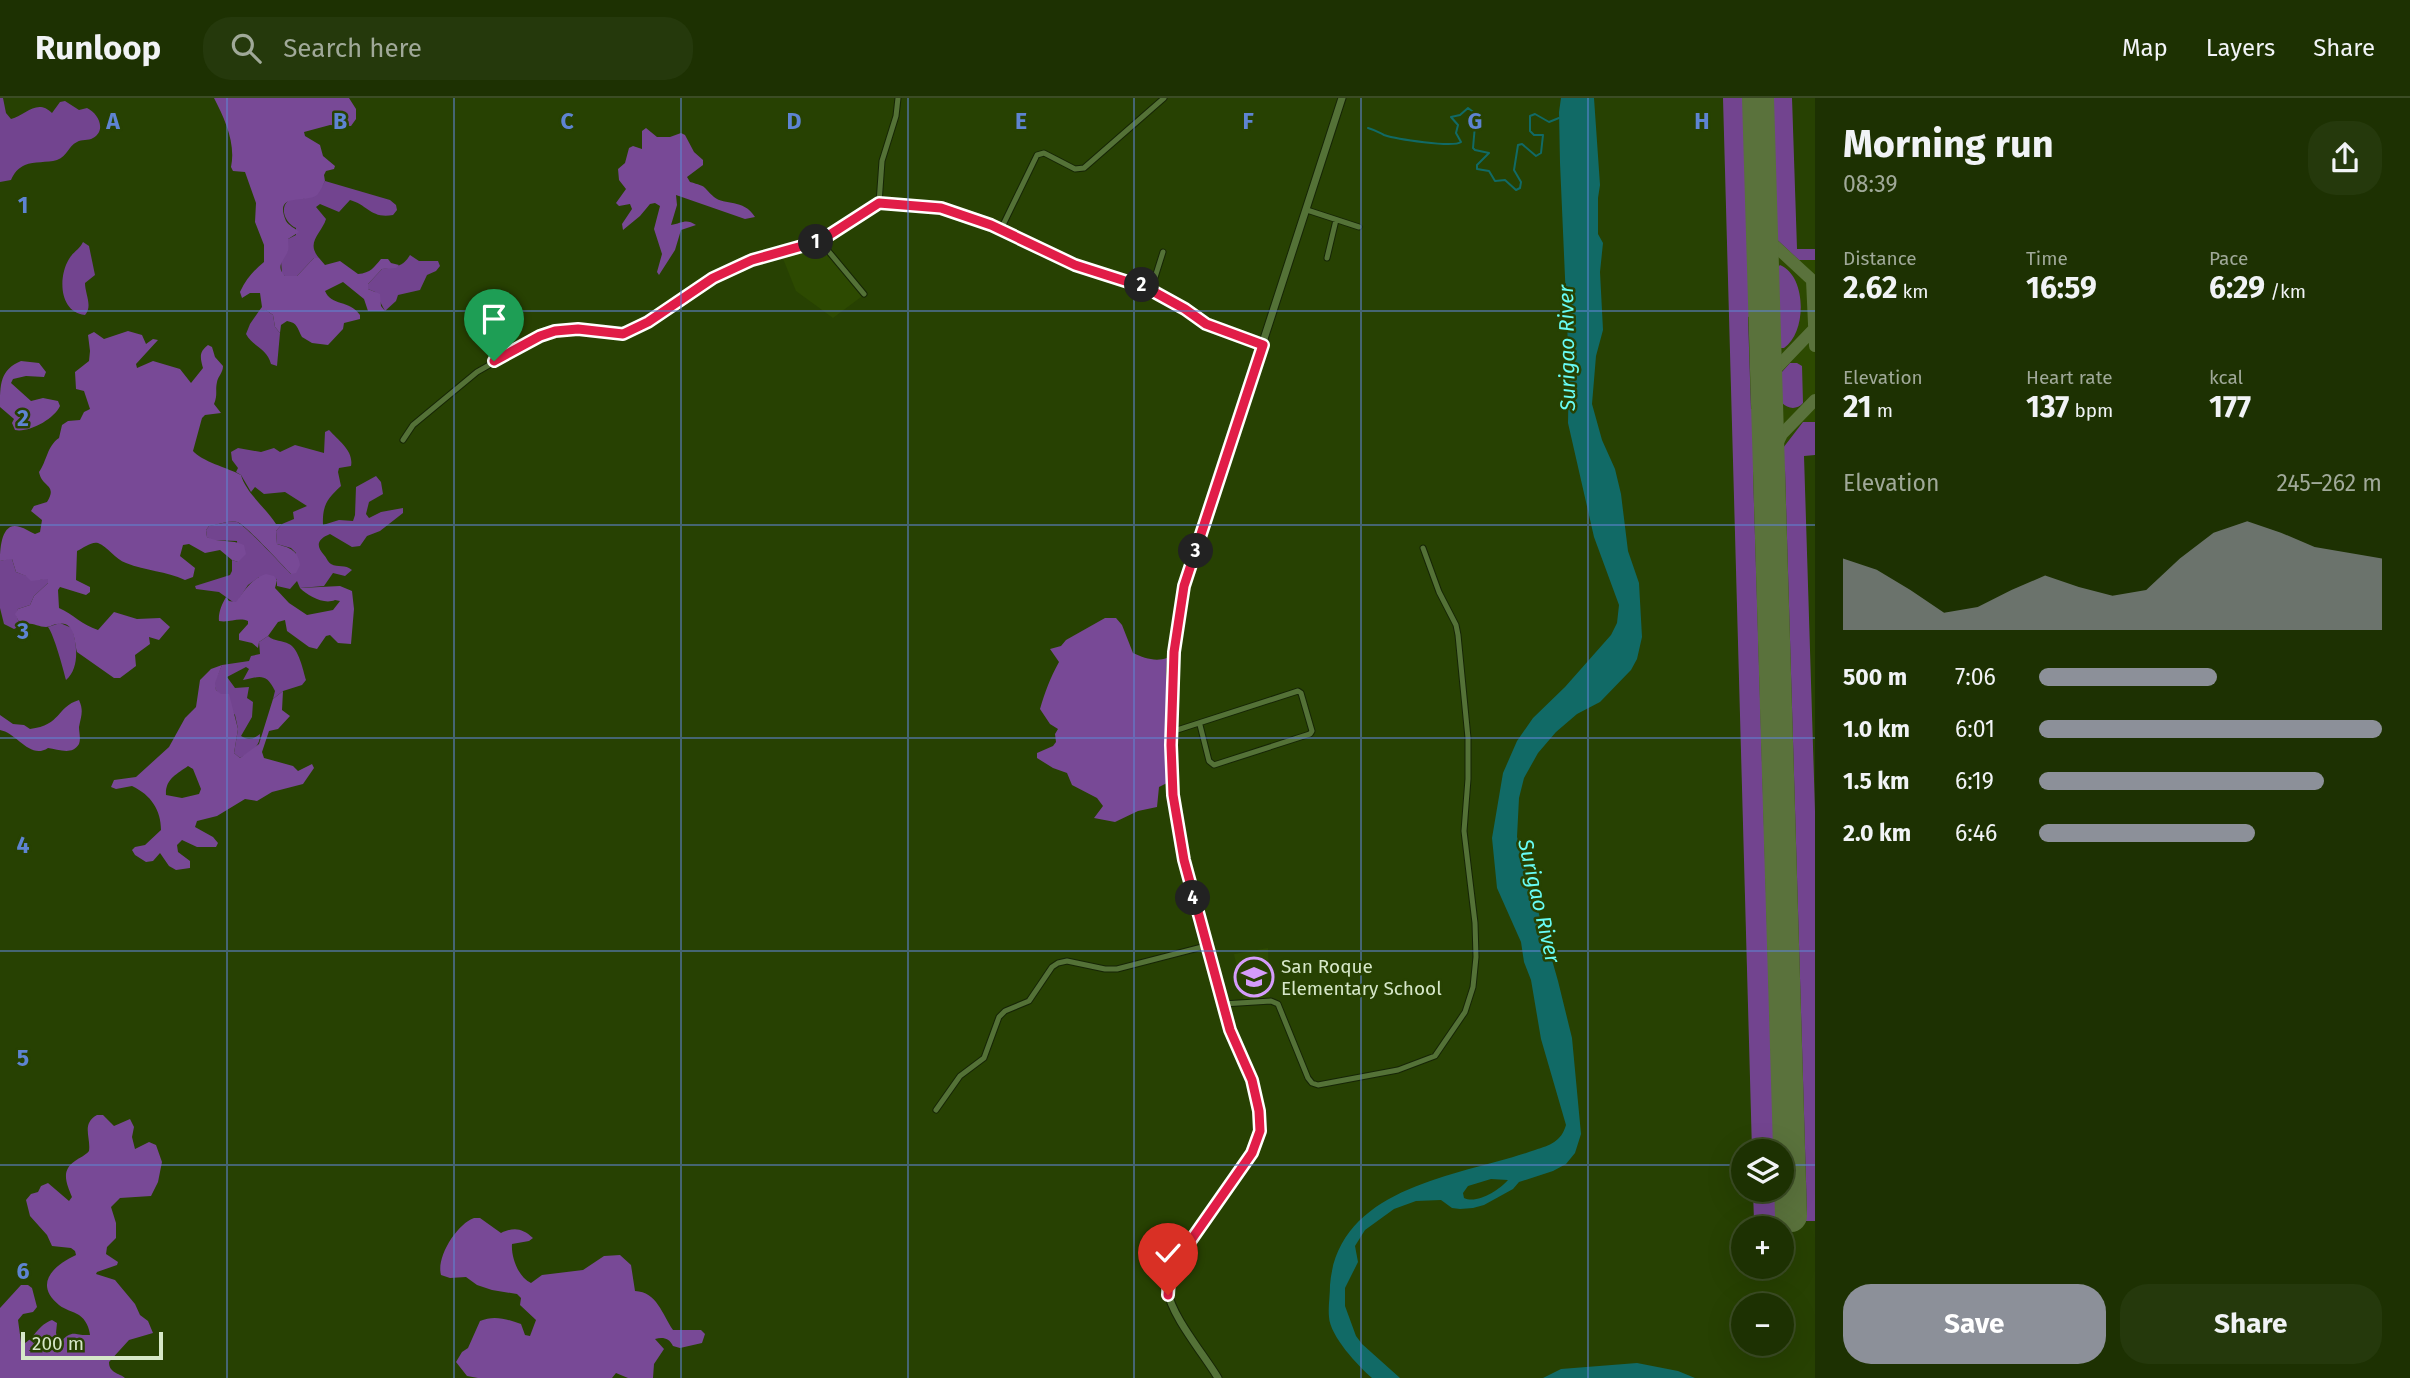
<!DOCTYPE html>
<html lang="en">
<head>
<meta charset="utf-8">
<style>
  :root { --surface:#1d3102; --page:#25390c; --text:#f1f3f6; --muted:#a0a999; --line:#3b4c24; --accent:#8c9099 }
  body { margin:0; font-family:"Fira Sans",sans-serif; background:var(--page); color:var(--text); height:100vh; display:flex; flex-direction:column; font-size:26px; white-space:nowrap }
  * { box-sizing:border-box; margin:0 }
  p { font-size:23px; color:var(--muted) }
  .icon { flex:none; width:38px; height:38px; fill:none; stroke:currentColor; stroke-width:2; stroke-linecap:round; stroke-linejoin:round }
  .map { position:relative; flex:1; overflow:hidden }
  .details { display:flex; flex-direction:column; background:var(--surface); width:595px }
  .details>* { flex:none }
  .controls { position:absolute; left:1731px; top:1041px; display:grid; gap:14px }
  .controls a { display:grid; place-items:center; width:63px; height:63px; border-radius:50%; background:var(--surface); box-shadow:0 7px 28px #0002,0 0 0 2px var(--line); font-size:35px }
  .scale { position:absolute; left:21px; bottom:18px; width:142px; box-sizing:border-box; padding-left:7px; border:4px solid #d6e7c8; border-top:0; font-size:19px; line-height:24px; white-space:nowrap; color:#d6e7c8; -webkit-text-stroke:5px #274102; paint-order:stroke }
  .pin { position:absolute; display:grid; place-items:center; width:60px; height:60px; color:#fff; margin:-72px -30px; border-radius:50% 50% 50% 0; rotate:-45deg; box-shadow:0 0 7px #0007 }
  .pin .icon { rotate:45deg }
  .km { position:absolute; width:35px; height:35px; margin:-18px; border-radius:50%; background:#222; color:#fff; font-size:19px; line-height:35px; text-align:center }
  .round { display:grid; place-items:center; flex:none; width:74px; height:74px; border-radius:28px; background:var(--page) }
  .head { display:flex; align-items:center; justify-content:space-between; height:119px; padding:0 28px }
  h1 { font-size:38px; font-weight:700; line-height:52px }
  .metrics { display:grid; grid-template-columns:repeat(3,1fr); gap:10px; height:119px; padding:7px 28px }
  .metrics div { display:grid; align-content:center }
  .metrics b { font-size:30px; font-weight:700 }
  .metrics small { font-size:19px; font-weight:400 }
  .metrics p { font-size:19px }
  .chart { height:196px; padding:14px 28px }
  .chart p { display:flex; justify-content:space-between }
  .chart svg { width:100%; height:126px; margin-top:7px; fill:var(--accent); opacity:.7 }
  .action { display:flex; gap:14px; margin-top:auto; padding:14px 28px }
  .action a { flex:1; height:80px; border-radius:28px; background:var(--accent); color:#fff; font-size:28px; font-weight:700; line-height:80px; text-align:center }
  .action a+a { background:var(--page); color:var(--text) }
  ul { padding:0 28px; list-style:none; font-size:23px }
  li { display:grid; grid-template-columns:112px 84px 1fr; align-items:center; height:52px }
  li i { height:18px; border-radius:9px; background:var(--accent) }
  header { display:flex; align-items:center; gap:42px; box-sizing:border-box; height:98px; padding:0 35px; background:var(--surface); border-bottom:2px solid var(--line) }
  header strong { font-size:33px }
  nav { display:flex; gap:38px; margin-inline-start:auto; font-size:24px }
  .search { width:490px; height:63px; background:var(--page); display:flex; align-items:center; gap:18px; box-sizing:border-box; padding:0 24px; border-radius:28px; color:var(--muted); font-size:26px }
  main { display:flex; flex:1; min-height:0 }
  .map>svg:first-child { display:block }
  .built { fill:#2d4a01 }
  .green { fill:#72448f }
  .forest { fill:#784996; fill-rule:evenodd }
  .water { fill:#116a66; fill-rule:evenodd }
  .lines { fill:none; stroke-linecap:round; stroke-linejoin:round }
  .stream { stroke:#116a66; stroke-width:2 }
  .taxiway { stroke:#5a723c; stroke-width:12 }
  .runway { stroke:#5a723c; stroke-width:32 }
  .minor-casing { stroke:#162506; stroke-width:7 }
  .tertiary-casing { stroke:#162506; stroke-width:9 }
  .minor { stroke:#547237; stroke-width:5 }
  .tertiary { stroke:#547237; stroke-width:7 }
  .route-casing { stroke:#fff; stroke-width:14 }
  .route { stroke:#e11d48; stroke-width:9 }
  .grid { fill:none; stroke:#5e84d2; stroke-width:2; stroke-opacity:0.55 }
  .labels { text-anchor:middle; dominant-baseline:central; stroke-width:5; stroke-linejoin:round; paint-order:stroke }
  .poi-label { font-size:19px; fill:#d6e7c8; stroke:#274102; text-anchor:start }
  .water-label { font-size:21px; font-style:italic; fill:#68fdf6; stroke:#274102 }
  .grid-label { font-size:23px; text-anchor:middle; font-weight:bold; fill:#5e84d2; stroke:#274102; stroke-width:5; stroke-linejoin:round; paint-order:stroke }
</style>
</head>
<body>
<header>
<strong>Runloop</strong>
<div class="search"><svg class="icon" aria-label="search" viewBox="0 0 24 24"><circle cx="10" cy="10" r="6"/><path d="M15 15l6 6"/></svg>Search here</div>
<nav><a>Map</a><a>Layers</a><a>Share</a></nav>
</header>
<main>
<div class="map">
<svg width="1815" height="1280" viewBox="0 0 1815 1280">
  <rect width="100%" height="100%" fill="#274102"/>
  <path class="built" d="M1723 0H1792L1797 151H1815V357L1804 358 1815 713V1123H1754L1753 1092H1782V1054L1752 1053Z
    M822 145 865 196 833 220 796 193 782 158Z
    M1268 850 1270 901 1244 904 1234 856Z"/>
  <path class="green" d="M0 0H3L6 15 11 21C26 17 37 0 52 15L60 4 65 3 79 12 87 10C98 15 107 32 93 40 88 43 82 41 77 44 68 48 68 58 57 62 47 65 34 63 25 67 18 70 14 75 11 82L0 84Z
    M1723 0H1745L1751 218 1748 219 1751 311H1756L1758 373H1753L1774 1054 1752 1053Z
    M1769 0H1792L1797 151H1815V162H1799L1773 138Z
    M325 83 390 102 396 107 397 112 393 117C371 121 368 107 350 102L339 114 320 106 316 109 326 121C322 135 305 144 319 160H314L297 178H285L282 176 281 163 288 152V141L296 137V130C286 126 279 111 288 103 293 99 299 102 305 100 314 98 321 91 325 83Z
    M83 144 89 148 95 177 85 185C85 196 93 208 85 217 59 214 58 179 69 161 72 155 80 151 83 144Z
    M410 157 419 163H438L440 168 436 173 427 177 420 192 398 197 396 203 385 213 375 194 368 191V186L382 171C395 169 403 169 410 157Z
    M1780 167C1807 178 1807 235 1784 250H1780L1779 218H1776L1775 172Z
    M266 212 273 217 275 229 280 235 277 268 271 266C267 250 253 249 246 236L250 226 259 213Z
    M1790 265H1797L1802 268 1803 305C1797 312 1788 311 1782 305L1781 275Z
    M1803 324H1815V357L1804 358 1815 713V1123H1754L1753 1092H1775L1776 1118 1807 1117 1785 372 1780 371V363L1784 362 1783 350Z
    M329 332C339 343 354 353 351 368L339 370 338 374 341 388C328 400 322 407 323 427L339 422 353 423 355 417 356 389 376 378 381 384 383 396 369 404 366 416 369 420 381 414 403 410V415L380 433 367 438 360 448 352 449 330 436C318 441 315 447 324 457 327 460 327 463 331 466 338 470 345 466 352 472L345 478 333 475 324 488 300 490 297 483 290 491 277 488V481L259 479 248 487 237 504H233L219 494 196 491 195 488 230 477 232 473V462L238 464 237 443 212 442 207 439 206 432 209 428C217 427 229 422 237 424 244 426 283 468 291 476L296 455 291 450 277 446 276 433 282 426 294 421 293 414 307 408 285 394 264 396 255 389 251 394 241 377 236 374 238 370 232 362 231 354 238 350 261 354 274 350 280 354 295 347 324 355 325 334Z
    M8 461H12L16 474 38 482 48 480V485L34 498 30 507 18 511 16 516 18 522 24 526 14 531 4 526 0 510V463Z
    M60 525 72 530C77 546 80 570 66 582 63 570 54 537 48 529Z
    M268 538C275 544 282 542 289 546 299 551 303 572 306 582L302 587 283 593 273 601 275 593C266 574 259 579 243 582L249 571 246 569 227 579 235 590 249 589 247 600 253 604 252 619 241 638C249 643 253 641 260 636 260 650 251 653 240 660L234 655 238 631 235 617 216 592 214 585 222 567 249 563 251 558 260 556 259 544Z"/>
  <path class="forest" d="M214 0H349L356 11V21L351 28 330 27 304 34 305 38 320 47 323 58 335 68 334 71 326 73 324 77 325 83C323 87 320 94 317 97 306 106 273 93 286 123 289 128 295 130 299 134L288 141C288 145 289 149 288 153 284 163 275 168 285 178H297L314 160H319L325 167 340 163 358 176C371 175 374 169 381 161H388L391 165 399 167 396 170 382 171 368 186V191L380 196 381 208 385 213H368L364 201 343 184 325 193C331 208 350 202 360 217V221L344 225 343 231 328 247 312 245 302 239C297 230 298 225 287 223L281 227 280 235 275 229 273 217 266 212 259 213 262 209 260 195H250L242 200 240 194C246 181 254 172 264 164V147L255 124 256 105 245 74 233 73 231 69C236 46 225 21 214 0Z
    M646 30 657 39H670L681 35 685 37 694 54 703 62V67L687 79 690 84C708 89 702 88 714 99 725 108 743 100 755 119L745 121 676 97 677 107 671 127C682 125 686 120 696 127L681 132 675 152 659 177 657 174 662 156 654 131 660 108 655 105 650 106 640 118 623 132 622 126 632 111 630 106 619 108 616 105 626 91 619 82 618 71 625 65 629 50 633 48 642 51V33Z
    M128 233 142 237 146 246 153 241 158 242 136 266 137 270 153 263 180 271 191 285 203 270C200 259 199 254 208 247L212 249 215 259 223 268C223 275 218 278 217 284 215 293 218 296 214 306L221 315 205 317 202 320 193 353C201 363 228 370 241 377 246 395 266 410 276 426H282L276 433 277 446C290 450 298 452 300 467L296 475 291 476C283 468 245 426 237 424 229 422 217 427 209 428L206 432 207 439C218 445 232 441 244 447L246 456 238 464 232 462 220 452 205 455 189 446 183 447 180 458 195 470 193 479 185 482C166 473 146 473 126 465 115 461 108 449 98 445 92 443 83 450 77 453L76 482 90 489V494L86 497 60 489 58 492 59 510C73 516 82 527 98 532L114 514 137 521 160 520 170 529 159 542 149 539 150 546 135 557 136 568 120 580H114L77 554C74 542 75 522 57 526 53 526 51 529 46 529 38 529 32 524 24 526L18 522 15 516 18 511 30 507 34 498 48 485V481L31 483 26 478 16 474 12 461 0 463C0 452 1 422 20 429 25 430 30 434 35 436L40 434 42 422 31 413 34 408 47 404C58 386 42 390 39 374 47 363 47 348 59 340L62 327 68 323 80 322 84 314 90 311 84 293 76 291 75 274 89 263 90 253 88 237 94 234 104 241Z
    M21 263 39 265 46 274 44 279 26 278 13 281 11 285 31 303 43 300 58 303 60 308C54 321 29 335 15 332L12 325 14 321 0 309C0 286 0 272 21 263Z
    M266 476 274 478 277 482 275 490 289 505 307 517 333 512 340 503 335 502C324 507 308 498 300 490L340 488 352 493 354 511 351 546 338 545 330 537 326 538 317 551 309 549 287 533 285 522 278 524 268 538 259 544 258 550 252 545 239 542V536L248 526V523C238 519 230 525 219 523 218 515 222 506 226 499L229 503 236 504C245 492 251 481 266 476Z
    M1105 520H1116L1122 527 1133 555C1144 560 1155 564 1167 560L1166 574 1169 634 1167 685 1159 689 1157 709 1138 713 1115 724 1094 720 1103 708 1097 700 1072 687 1067 675 1053 670 1037 660V655L1053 648 1056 644 1055 636 1058 631 1050 626 1040 611C1045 594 1050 580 1059 564L1050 551 1061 548 1066 542Z
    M222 567 215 585 216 592 221 596H229L238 631 234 655 240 660 259 646 273 601 283 593 282 612 290 618 278 631 269 633 262 654 264 660 293 668 298 673 312 666 314 670 303 686 272 694 257 703 245 701 217 718 197 723 195 729 213 739 218 745 216 749H197L182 742 177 747 178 754 190 763V770L176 772 169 768 160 755 153 763 146 764 135 757 132 752 135 749 145 747 161 732C161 712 151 697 132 688L116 691 111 689 114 682 136 679 169 649 185 620 196 609 200 582 211 571ZM188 668 193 671 201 691 199 696 182 700 166 697C165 681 177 676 188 668Z
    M79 602C84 613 81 618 79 629 79 634 81 641 79 646 72 658 58 651 48 650 30 662 17 635 0 632V617L13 626 24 627 30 631C62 627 56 609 79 602Z
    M97 1017H103L114 1028 130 1021 134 1029 132 1039 135 1051 149 1044 156 1047 162 1064 158 1084 151 1098 120 1100 111 1109 116 1125V1140L107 1149 106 1156 118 1164 117 1167 97 1174 96 1176 115 1182 135 1206 140 1217 148 1223 153 1235 129 1242 109 1264C109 1275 119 1275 125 1280H0V1210L21 1187H28L32 1190 37 1209 33 1214 23 1216 18 1222 21 1244 25 1245C36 1238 38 1227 52 1222L57 1225 56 1235 59 1245C74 1230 73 1238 90 1237 89 1229 86 1222 79 1217 73 1213 65 1212 59 1207 33 1186 54 1167 76 1157L75 1153 71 1150 52 1148 47 1137 30 1118 26 1102 31 1096 38 1094 41 1088 48 1085 69 1103 72 1099C67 1086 60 1073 75 1063 80 1059 85 1058 89 1053 91 1039 81 1026 97 1017Z
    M474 1120H480L501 1135C514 1129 522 1130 533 1140L529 1143 512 1146C511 1159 518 1179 531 1185L542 1177 583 1172 604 1158 620 1157 631 1167 635 1193C657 1194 662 1216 673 1232H701L705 1236 702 1245 680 1250 673 1248C669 1240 663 1239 655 1241L664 1251 654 1266 653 1280H628L616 1275 612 1280H478L467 1278 456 1264 462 1254 468 1250 480 1223C494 1217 507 1221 521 1226L525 1237 530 1238 536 1222 520 1207 521 1200 517 1196 492 1192 477 1187 466 1179 450 1180 441 1177C436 1159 457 1126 474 1120Z"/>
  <path class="water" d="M1561 0H1594L1600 87 1598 100V136L1603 145 1600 174 1603 232 1596 258 1592 306 1602 342 1615 371 1621 396 1628 453 1639 485 1642 539 1637 561 1631 572 1600 604 1577 616 1556 634 1538 655 1524 680 1519 700 1517 739 1558 883 1572 940 1581 1036 1575 1055 1566 1066 1553 1073 1519 1084 1513 1091 1484 1107 1473 1110 1460 1111 1452 1110 1441 1102 1416 1103 1394 1111 1365 1132 1355 1148 1358 1164 1345 1190V1208L1356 1238 1362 1246 1400 1280H1372C1358 1268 1330 1238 1329 1219 1328 1209 1330 1198 1330 1187 1338 1087 1461 1078 1535 1052 1550 1047 1561 1044 1566 1027L1541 941 1531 882 1524 864 1521 844 1497 790 1492 740 1503 675 1517 643 1533 620 1565 589 1611 537 1617 525 1619 507 1594 439 1568 325 1569 271 1560 65 1559 14ZM1491 1081 1508 1082C1498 1093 1477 1106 1464 1100L1463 1095 1468 1088Z
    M1637 1265 1678 1273 1695 1280H1543L1561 1271Z"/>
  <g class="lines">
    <path class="stream" d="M1368 30C1375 32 1378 34 1384 37 1396 41 1453 50 1461 44L1456 35 1458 27 1451 19 1460 17 1468 10 1476 16 1473 50 1475 52 1489 55 1477 67V71L1489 73 1495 83 1505 82 1516 92 1520 90 1521 84 1514 72 1518 47 1522 46 1536 58 1541 55 1543 37H1534L1530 33V18L1535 16 1549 24 1559 20"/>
    <path class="taxiway" d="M1762 136 1812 182 1815 248
      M1766 281 1814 231
      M1769 362 1782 336 1815 302"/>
    <path class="runway" d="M1758 0 1791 1118"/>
    <defs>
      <path id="minor" d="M879 105 882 63 896 18 898 0
        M1307 112 1359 129
        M1001 131 1037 57 1044 55 1075 71 1084 70 1164 0
        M820 143 864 196
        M1327 160 1336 122
        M1151 192 1163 154
        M403 342 413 327 477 274 540 238 569 231 623 235 648 224 713 180 752 162 820 143 879 105 941 110 991 127 1075 167 1142 187 1174 204 1206 226 1263 247
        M1171 634 1298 593 1301 595 1312 633 1310 636 1214 667 1209 663 1200 627
        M1223 906 1271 903 1278 906 1308 980 1312 985 1318 987 1398 972 1435 958 1465 914 1473 889 1476 859 1475 825 1464 733 1468 681V640L1458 537 1456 527 1439 494 1423 450
        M936 1012 960 978 984 960 999 919 1005 913 1029 903 1052 869 1058 865 1067 863 1105 871H1117L1206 848"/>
      <path id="tertiary" d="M1218 1280C1205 1258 1170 1216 1168 1193 1167 1180 1173 1168 1180 1157L1252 1055C1274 1010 1242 969 1229 928 1206 853 1180 774 1173 695 1170 663 1171 632 1172 599 1174 562 1176 525 1184 488L1342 0"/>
    </defs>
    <use href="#minor" class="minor-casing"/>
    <use href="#tertiary" class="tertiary-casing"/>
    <use href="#minor" class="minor"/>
    <use href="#tertiary" class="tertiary"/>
  </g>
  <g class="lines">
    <defs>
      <path id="route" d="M494 263 540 238 555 233 578 231 623 236 648 224 713 180 752 162 820 143 879 105 941 110 991 127 1075 167 1147 190 1185 211 1206 226 1263 247 1184 488 1174 554 1171 647 1173 697 1184 762 1230 932 1252 982 1259 1013 1260 1033 1252 1055 1175 1165 1169 1182 1168 1197"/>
    </defs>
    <use href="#route" class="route-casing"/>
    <use href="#route" class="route"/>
  </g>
  <path class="grid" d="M227 0V1280M454 0V1280M681 0V1280M908 0V1280M1134 0V1280M1361 0V1280M1588 0V1280M0 213H1815M0 427H1815M0 640H1815M0 853H1815M0 1067H1743M1782 1067H1815"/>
  <defs>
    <symbol id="school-ring" viewBox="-11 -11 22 22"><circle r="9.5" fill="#274102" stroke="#d59cfb" stroke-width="1.5"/><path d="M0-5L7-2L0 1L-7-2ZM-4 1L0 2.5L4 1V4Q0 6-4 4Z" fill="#d59cfb"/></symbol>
  </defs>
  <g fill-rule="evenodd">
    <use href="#school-ring" x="1232" y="857" width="44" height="44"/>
  </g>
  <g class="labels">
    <g class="poi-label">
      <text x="1281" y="868">San Roque<tspan x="1281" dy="22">Elementary School</tspan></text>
    </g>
    <g class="water-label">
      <text transform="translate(1567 250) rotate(-91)">Surigao River</text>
      <text transform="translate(1539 803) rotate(77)">Surigao River</text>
    </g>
  </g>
  <g class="grid-label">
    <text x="113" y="31">A</text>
    <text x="340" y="31">B</text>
    <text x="567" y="31">C</text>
    <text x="794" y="31">D</text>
    <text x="1021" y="31">E</text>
    <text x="1248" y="31">F</text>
    <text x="1475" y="31">G</text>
    <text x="1702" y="31">H</text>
    <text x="23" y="115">1</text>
    <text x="23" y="328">2</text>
    <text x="23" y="541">3</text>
    <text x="23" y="755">4</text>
    <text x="23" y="968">5</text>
    <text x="23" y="1181">6</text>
  </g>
</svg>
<div class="controls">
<a><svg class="icon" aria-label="layers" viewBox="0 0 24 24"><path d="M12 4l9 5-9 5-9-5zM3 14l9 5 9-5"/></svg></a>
<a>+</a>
<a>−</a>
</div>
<div class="scale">200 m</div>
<div class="pin" style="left:494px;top:263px;background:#1e9e55"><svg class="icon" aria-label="arrive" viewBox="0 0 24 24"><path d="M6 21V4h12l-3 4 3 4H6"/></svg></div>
<div class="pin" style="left:1168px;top:1197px;background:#d93025"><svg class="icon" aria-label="check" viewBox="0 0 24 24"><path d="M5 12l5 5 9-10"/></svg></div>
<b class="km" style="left:816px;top:144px">1</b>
<b class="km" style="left:1142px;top:187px">2</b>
<b class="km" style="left:1196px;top:453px">3</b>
<b class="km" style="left:1193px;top:800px">4</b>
</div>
<section class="details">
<div class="head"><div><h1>Morning run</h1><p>08:39</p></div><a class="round"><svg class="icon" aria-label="share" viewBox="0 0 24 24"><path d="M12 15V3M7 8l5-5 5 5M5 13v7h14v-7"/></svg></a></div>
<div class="metrics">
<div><p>Distance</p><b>2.62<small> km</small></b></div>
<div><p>Time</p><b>16:59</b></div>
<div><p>Pace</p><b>6:29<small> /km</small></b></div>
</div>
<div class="metrics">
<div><p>Elevation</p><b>21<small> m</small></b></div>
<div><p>Heart rate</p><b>137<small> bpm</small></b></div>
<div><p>kcal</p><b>177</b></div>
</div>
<div class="chart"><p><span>Elevation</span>245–262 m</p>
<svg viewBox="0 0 160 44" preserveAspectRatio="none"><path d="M0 44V19L10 23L20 30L30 38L40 36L50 30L60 25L70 29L80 32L90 30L100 19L110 10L120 6L130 10L140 15L150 17L160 19V44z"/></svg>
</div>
<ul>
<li><b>500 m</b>7:06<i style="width:52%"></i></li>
<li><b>1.0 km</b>6:01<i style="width:100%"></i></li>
<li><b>1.5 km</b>6:19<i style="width:83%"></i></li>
<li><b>2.0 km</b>6:46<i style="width:63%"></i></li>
</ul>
<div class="action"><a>Save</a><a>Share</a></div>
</section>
</main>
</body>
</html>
